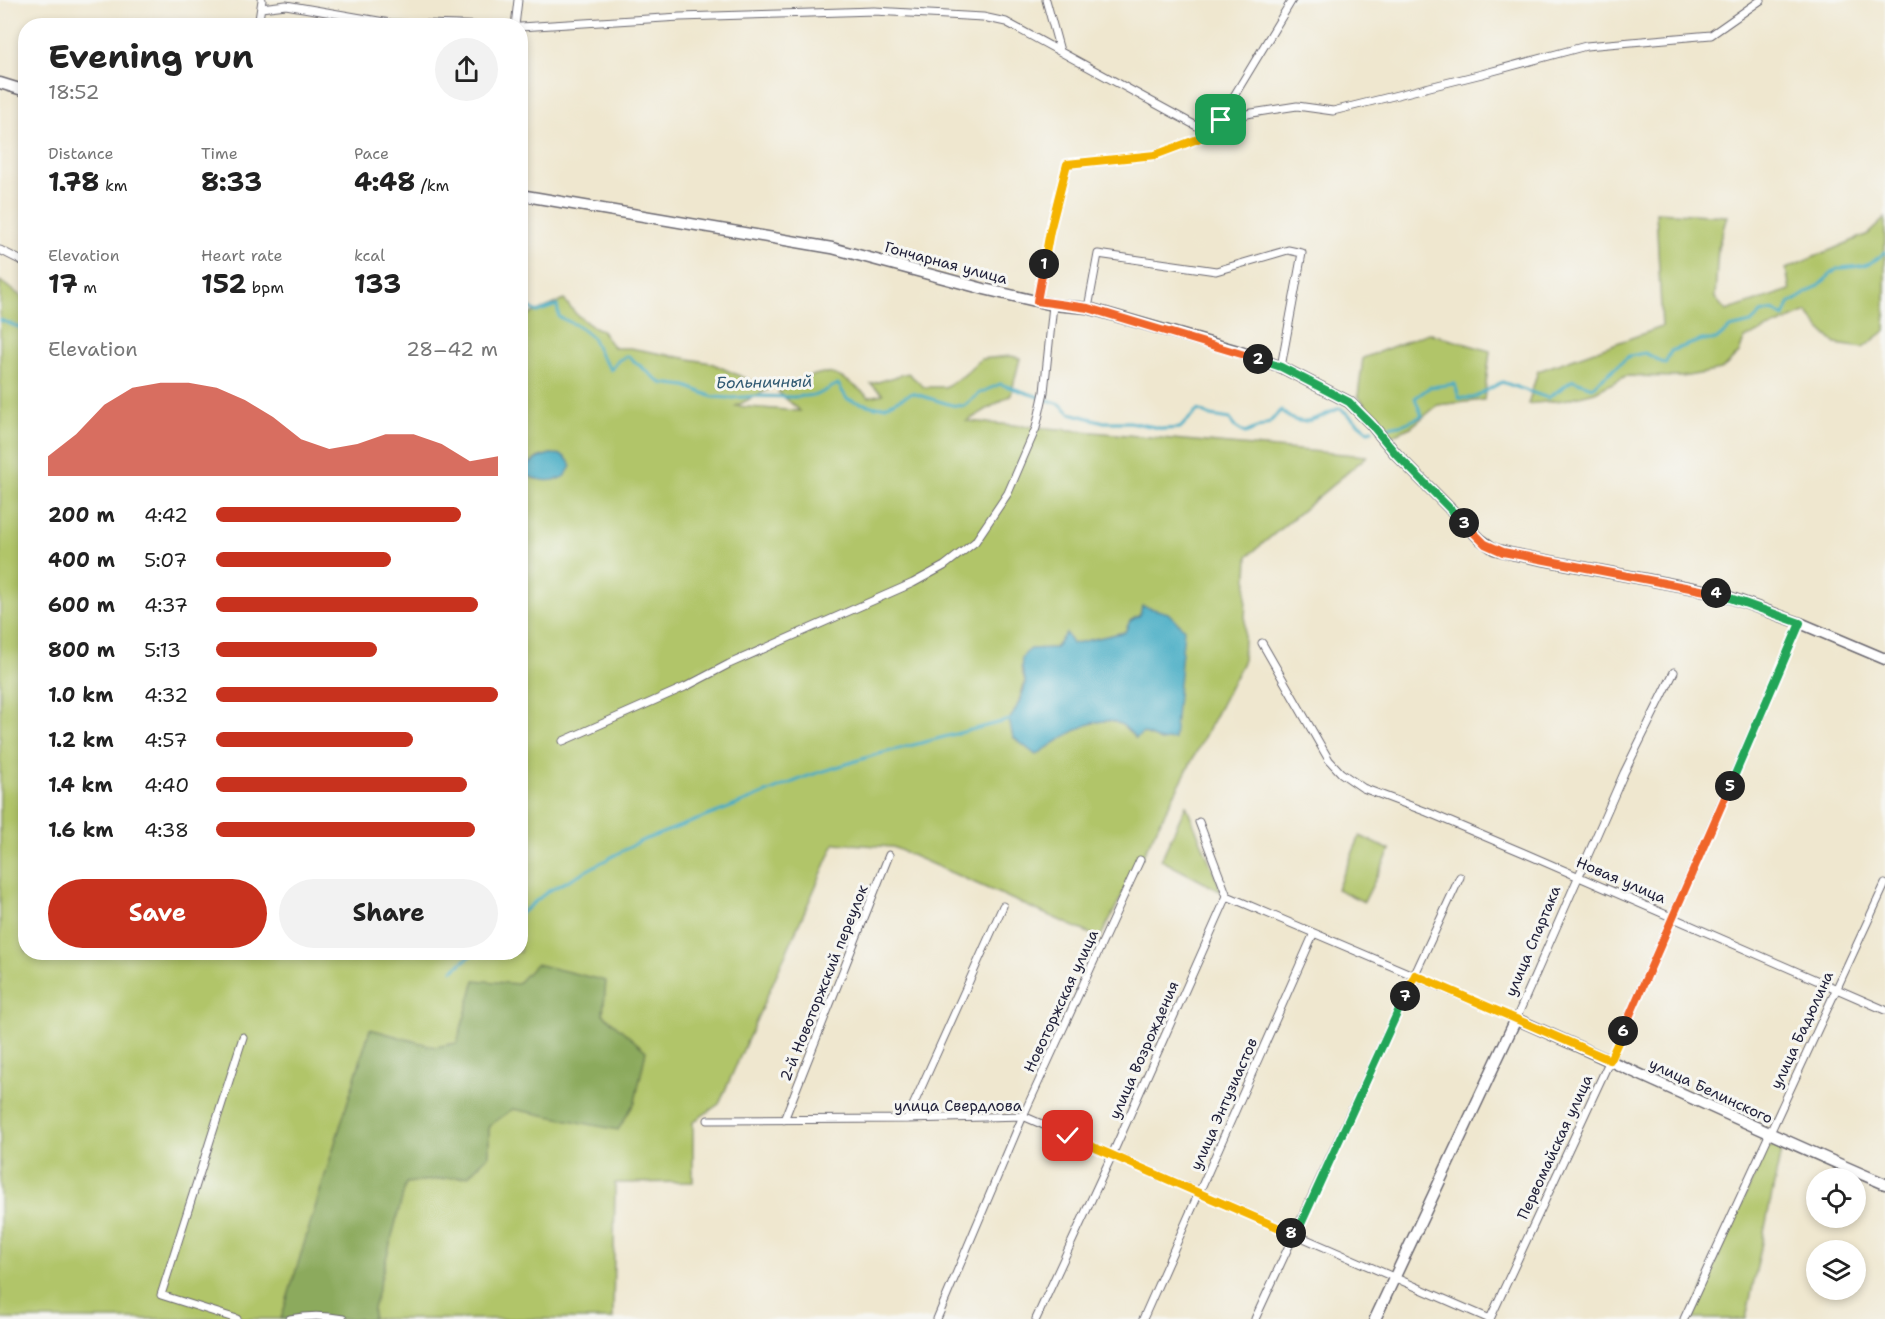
<!DOCTYPE html>
<html lang="en">
<head>
<meta charset="utf-8">
<style>
  :root { --surface:#fff; --page:#f2f2f2; --text:#222; --muted:#767676; --accent:#c8321e }
  body { margin:0; font-family:"Shantell Sans",sans-serif; background:var(--page); color:var(--text); height:100vh; display:flex; flex-direction:column; font-size:22px; white-space:nowrap }
  * { box-sizing:border-box; margin:0 }
  p { font-size:20px; color:var(--muted) }
  .icon { flex:none; width:33px; height:33px; fill:none; stroke:currentColor; stroke-width:2; stroke-linecap:round; stroke-linejoin:round }
  .map { position:relative; flex:1; overflow:hidden }
  .drawer { position:absolute; left:18px; top:18px; width:510px; height:942px; display:flex; flex-direction:column; background:var(--surface); border-radius:24px; box-shadow:0 3px 9px #0003 }
  .drawer>* { flex:none }
  .tools { position:absolute; left:1806px; top:1168px; display:grid; gap:12px }
  .tools a { display:grid; place-items:center; width:60px; height:60px; border-radius:50%; background:var(--surface); box-shadow:0 3px 9px #0003; font-size:30px }
  .pin { position:absolute; display:grid; place-items:center; width:51px; height:51px; color:#fff; margin:-26px; border-radius:12px; box-shadow:0 3px 9px #0006 }
  .km { position:absolute; width:30px; height:30px; margin:-15px; border-radius:50%; background:#222; color:#fff; font-size:16px; line-height:30px; text-align:center }
  .round { display:grid; place-items:center; flex:none; width:63px; height:63px; border-radius:32px; background:var(--page) }
  .head { display:flex; align-items:center; justify-content:space-between; height:102px; padding:0 30px }
  h1 { font-size:33px; font-weight:700; line-height:45px }
  .stats { display:grid; grid-template-columns:repeat(3,1fr); gap:9px; height:102px; padding:6px 30px }
  .stats div { display:grid; align-content:center }
  .stats b { font-size:26px; font-weight:700 }
  .stats small { font-size:16px; font-weight:400 }
  .stats p { font-size:16px }
  .chart { height:168px; padding:12px 30px }
  .chart p { display:flex; justify-content:space-between }
  .chart svg { width:100%; height:108px; margin-top:6px; fill:var(--accent); opacity:.7 }
  .action { display:flex; gap:12px; margin-top:auto; padding:12px 30px }
  .action a { flex:1; height:69px; border-radius:36px; background:var(--accent); color:#fff; font-size:24px; font-weight:700; line-height:69px; text-align:center }
  .action a+a { background:var(--page); color:var(--text) }
  ul { padding:0 30px; list-style:none; font-size:20px }
  li { display:grid; grid-template-columns:96px 72px 1fr; align-items:center; height:45px }
  li i { height:15px; border-radius:8px; background:var(--accent) }
  .map>svg:first-child { display:block }
  .green { fill:#b1c569; stroke:#6a7452; stroke-width:1.5; fill-rule:evenodd }
  .forest { fill:#8caa5d; stroke:#57664c; stroke-width:1.5 }
  .water { fill:#44acc4; stroke:#336780; stroke-width:1.5 }
  .lines { fill:none; stroke-linecap:round; stroke-linejoin:round }
  .stream { stroke:#44acc4; stroke-width:3 }
  .street-casing { stroke:#6a676f; stroke-width:9 }
  .secondary-casing { stroke:#6a676f; stroke-width:13 }
  .street { stroke:#fff; stroke-width:7 }
  .secondary { stroke:#fff; stroke-width:10 }
  .split-1-casing { stroke:#fff; stroke-width:12 }
  .split-2-casing { stroke:#fff; stroke-width:12 }
  .split-3-casing { stroke:#fff; stroke-width:12 }
  .split-4-casing { stroke:#fff; stroke-width:12 }
  .split-5-casing { stroke:#fff; stroke-width:12 }
  .split-6-casing { stroke:#fff; stroke-width:12 }
  .split-7-casing { stroke:#fff; stroke-width:12 }
  .split-8-casing { stroke:#fff; stroke-width:12 }
  .split-9-casing { stroke:#fff; stroke-width:12 }
  .split-1 { stroke:#f5b400; stroke-width:8 }
  .split-2 { stroke:#f0652b; stroke-width:8 }
  .split-3 { stroke:#22a559; stroke-width:8 }
  .split-4 { stroke:#f0652b; stroke-width:8 }
  .split-5 { stroke:#22a559; stroke-width:8 }
  .split-6 { stroke:#f0652b; stroke-width:8 }
  .split-7 { stroke:#f5b400; stroke-width:8 }
  .split-8 { stroke:#22a559; stroke-width:8 }
  .split-9 { stroke:#f5b400; stroke-width:8 }
  .labels { text-anchor:middle; dominant-baseline:central; stroke-width:6; stroke-linejoin:round; paint-order:stroke }
  .street-label { font-size:15px; fill:#22223b; stroke:#f6f6f2 }
  .water-label { font-size:16px; font-style:italic; fill:#305972; stroke:#f6f6f2 }
</style>
</head>
<body>
<div class="map">
<svg width="1885" height="1319" viewBox="0 0 1885 1319">
  <rect width="100%" height="100%" fill="#f6f6f2"/>
  <filter id="ink" filterUnits="userSpaceOnUse"><feTurbulence type="fractalNoise" baseFrequency=".0167" numOctaves="2"/><feDisplacementMap in="SourceGraphic" scale="12" xChannelSelector="R" yChannelSelector="G"/><feConvolveMatrix kernelMatrix="1 2 1 2 8 2 1 2 1" color-interpolation-filters="sRGB"/></filter>
  <filter id="wash" filterUnits="userSpaceOnUse"><feTurbulence type="fractalNoise" baseFrequency=".008" numOctaves="4" result="noise"/><feDisplacementMap in="SourceGraphic" scale="24" xChannelSelector="R" yChannelSelector="G"/><feGaussianBlur stdDeviation="1.35" result="paint"/><feColorMatrix in="noise" values="0 0 0 0 0 0 0 0 0 0 0 0 0 0 0 0 0 1.4 0 .05"/><feComposite in="paint" operator="in"/></filter>
  <g filter="url(#wash)">
    <rect width="100%" height="100%" fill="#efe7cf"/>
    <path class="green" d="M1656 212 1727 216 1718 247 1715 298 1726 311 1790 290 1786 269 1868 234 1885 218V331L1863 348 1836 344 1821 330 1807 312 1744 339 1739 353 1721 370 1682 377 1626 376 1595 392 1564 400 1528 404 1538 371 1662 327Z
      M0 281 26 300V952H520L521 314 528 315 564 300 576 314 590 325 601 330 614 348H630L711 363 769 389 736 406 800 411 778 392C790 386 814 372 827 373 843 375 857 388 869 397L883 394 871 384 908 373 924 387H945L963 376 981 359 1011 356 1020 358 1011 395 967 421 1367 456 1248 556 1243 662 1100 938 893 847 835 843 719 1104 693 1122V1182L615 1183 613 1319H0ZM551 454 546 479H535L526 475 527 465 539 457ZM1140 615 1161 741 1143 733 1135 738C1131 734 1126 727 1121 724 1098 713 1068 734 1050 746L1009 720 1016 710 1025 681 1021 668 1030 649 1055 648 1066 634 1072 644 1125 632 1130 621Z
      M1428 333 1490 351 1484 400 1438 405 1411 427 1390 436 1358 396 1363 358Z
      M1186 805 1222 892 1161 860Z
      M1360 836 1390 850 1364 902 1337 889Z
      M1769 1143 1781 1151 1746 1319H1690Z"/>
    <path class="forest" d="M536 964 606 981 603 1014 646 1051 635 1102 618 1130 513 1109 489 1126V1155L468 1176 406 1183 373 1309V1319H281L370 1029 435 1047 457 1043 475 980 517 984Z"/>
    <path class="water" d="M551 454C562 454 567 456 571 466 570 468 567 473 566 475 555 484 533 481 523 472 530 461 539 457 551 454Z
      M1142 606 1168 613 1184 629 1174 739 1161 741 1143 733 1136 738C1131 734 1127 728 1122 725 1095 710 1058 742 1036 755L1013 737 1009 720C1015 712 1026 690 1025 680 1024 670 1020 671 1022 657L1030 649 1055 648 1066 633 1072 644 1125 632 1130 621 1140 615Z"/>
    <g class="lines">
      <path class="stream" d="M520 301 537 312 557 305 559 317 578 326 592 337 600 355 611 370 619 360 628 356 661 383 686 386 713 397 731 398 756 396 793 397 817 395 838 384 847 399 875 407 886 406 912 393 952 405 964 406 980 393 1000 384 1060 404 1070 413 1104 422H1130L1164 429 1180 428 1198 410 1211 416 1230 419 1234 426 1245 433 1269 423 1281 410C1299 432 1319 417 1340 408L1368 431 1372 430
        M0 320 26 330
        M1379 429 1404 424 1422 416 1415 398 1430 387 1455 384 1459 398H1473L1502 382 1548 398 1573 380 1592 387 1629 356 1645 353 1665 364 1671 351 1702 340H1716L1730 328 1751 323 1761 313 1773 310 1784 317 1789 304 1819 285 1838 268C1858 267 1870 267 1885 252
        M520 914 547 892 641 841 726 809 808 776 875 755 1009 720
        M453 970 475 952"/>
    </g>
  </g>
  <g filter="url(#ink)">
    <g class="lines">
      <defs>
        <path id="street" d="M1046 0 1060 51
          M261 8 286 5 390 23 495 26
          M258 26 262 0
          M515 26 518 0
          M520 27 680 17 874 11 983 17 1006 22 1211 134
          M1221 120 1252 113 1297 106 1333 111 1482 74 1586 46 1711 35 1761 0
          M0 250 26 263
          M1037 301 1050 231 1067 164 1155 155 1211 134 1292 0
          M1088 308 1098 254 1216 271 1288 250 1302 253 1281 367
          M1262 643 1329 760 1341 773 1363 788 1427 812 1524 853 1885 1010
          M563 741 685 687 729 664 913 583 944 566 975 542 1008 493 1036 428 1044 392 1053 305
          M1227 896 1516 1019 1624 773 1674 672
          M907 1119 1003 906
          M708 1120 907 1119 1023 1116 1490 1319
          M784 1120 889 855
          M237 1319 161 1295 243 1037
          M290 1319C308 1315 324 1315 343 1319
          M937 1319 1023 1116 1140 860
          M1036 1319 1112 1155 1227 896 1199 822
          M1143 1319 1314 933
          M1255 1319 1460 877
          M1490 1319 1610 1060 1800 623
          M1684 1319 1885 884"/>
        <path id="secondary" d="M0 83 26 91
          M520 195 832 248 984 289 1053 305 1088 308 1238 351 1281 367 1349 402 1371 424 1396 454 1480 539 1494 549 1513 554 1718 593 1800 623 1885 659
          M1375 1319 1516 1019C1639 1073 1761 1131 1885 1184"/>
      </defs>
      <use href="#street" class="street-casing"/>
      <use href="#secondary" class="secondary-casing"/>
      <use href="#street" class="street"/>
      <use href="#secondary" class="secondary"/>
    </g>
  </g>
  <g class="lines" filter="url(#ink)">
    <defs>
      <path id="split-1" d="M1044 264 1050 231 1067 164 1155 155 1211 134 1221 120"/>
      <path id="split-2" d="M1044 264 1037 301 1088 308 1258 359"/>
      <path id="split-3" d="M1258 359 1281 367 1349 402 1371 424 1396 454 1464 523"/>
      <path id="split-4" d="M1464 523 1485 544 1503 552 1716 593"/>
      <path id="split-5" d="M1716 593 1800 623 1730 786"/>
      <path id="split-6" d="M1623 1031 1730 786"/>
      <path id="split-7" d="M1405 996 1415 975 1610 1060 1623 1031"/>
      <path id="split-8" d="M1291 1233 1296 1235 1405 996"/>
      <path id="split-9" d="M1068 1136 1291 1233"/>
    </defs>
    <use href="#split-1" class="split-1-casing"/>
    <use href="#split-2" class="split-2-casing"/>
    <use href="#split-3" class="split-3-casing"/>
    <use href="#split-4" class="split-4-casing"/>
    <use href="#split-5" class="split-5-casing"/>
    <use href="#split-6" class="split-6-casing"/>
    <use href="#split-7" class="split-7-casing"/>
    <use href="#split-8" class="split-8-casing"/>
    <use href="#split-9" class="split-9-casing"/>
    <use href="#split-1" class="split-1"/>
    <use href="#split-2" class="split-2"/>
    <use href="#split-3" class="split-3"/>
    <use href="#split-4" class="split-4"/>
    <use href="#split-5" class="split-5"/>
    <use href="#split-6" class="split-6"/>
    <use href="#split-7" class="split-7"/>
    <use href="#split-8" class="split-8"/>
    <use href="#split-9" class="split-9"/>
  </g>
  <g class="labels">
    <g class="street-label">
      <text transform="translate(946 263) rotate(15)">Гончарная улица</text>
      <text transform="translate(1621 880) rotate(23)">Новая улица</text>
      <text transform="translate(1533 941) rotate(-67)">улица Спартака</text>
      <text transform="translate(824 983) rotate(-68)">2-й Новоторжский переулок</text>
      <text transform="translate(1061 1001) rotate(-65)">Новоторжская улица</text>
      <text transform="translate(1802 1030) rotate(-65)">улица Бадюлина</text>
      <text transform="translate(1144 1050) rotate(-66)">улица Возрождения</text>
      <text transform="translate(1711 1091) rotate(25)">улица Белинского</text>
      <text transform="translate(1224 1104) rotate(-66)">улица Энтузиастов</text>
      <text x="958" y="1106">улица Свердлова</text>
      <text transform="translate(1555 1147) rotate(-65)">Первомайская улица</text>
    </g>
    <g class="water-label">
      <text transform="translate(764 382) rotate(-1)">Больничный</text>
    </g>
  </g>
</svg>
<div class="tools">
<a><svg class="icon" aria-label="locate" viewBox="0 0 24 24"><circle cx="12" cy="12" r="6"/><path d="M12 2v4M12 18v4M2 12h4M18 12h4"/></svg></a>
<a><svg class="icon" aria-label="layers" viewBox="0 0 24 24"><path d="M12 4l9 5-9 5-9-5zM3 14l9 5 9-5"/></svg></a>
</div>
<div class="pin" style="left:1221px;top:120px;background:#1e9e55"><svg class="icon" aria-label="arrive" viewBox="0 0 24 24"><path d="M6 21V4h12l-3 4 3 4H6"/></svg></div>
<div class="pin" style="left:1068px;top:1136px;background:#d93025"><svg class="icon" aria-label="check" viewBox="0 0 24 24"><path d="M5 12l5 5 9-10"/></svg></div>
<b class="km" style="left:1044px;top:264px">1</b>
<b class="km" style="left:1258px;top:359px">2</b>
<b class="km" style="left:1464px;top:523px">3</b>
<b class="km" style="left:1716px;top:593px">4</b>
<b class="km" style="left:1730px;top:786px">5</b>
<b class="km" style="left:1623px;top:1031px">6</b>
<b class="km" style="left:1405px;top:996px">7</b>
<b class="km" style="left:1291px;top:1233px">8</b>
<section class="drawer">
<div class="head"><div><h1>Evening run</h1><p>18:52</p></div><a class="round"><svg class="icon" aria-label="share" viewBox="0 0 24 24"><path d="M12 15V3M7 8l5-5 5 5M5 13v7h14v-7"/></svg></a></div>
<div class="stats">
<div><p>Distance</p><b>1.78<small> km</small></b></div>
<div><p>Time</p><b>8:33</b></div>
<div><p>Pace</p><b>4:48<small> /km</small></b></div>
</div>
<div class="stats">
<div><p>Elevation</p><b>17<small> m</small></b></div>
<div><p>Heart rate</p><b>152<small> bpm</small></b></div>
<div><p>kcal</p><b>133</b></div>
</div>
<div class="chart"><p><span>Elevation</span>28–42 m</p>
<svg viewBox="0 0 160 44" preserveAspectRatio="none"><path d="M0 44V36L10 27L20 15L30 8L40 6L50 6L60 8L70 13L80 20L90 29L100 33L110 31L120 27L130 27L140 31L150 38L160 36V44z"/></svg>
</div>
<ul>
<li><b>200 m</b>4:42<i style="width:87%"></i></li>
<li><b>400 m</b>5:07<i style="width:62%"></i></li>
<li><b>600 m</b>4:37<i style="width:93%"></i></li>
<li><b>800 m</b>5:13<i style="width:57%"></i></li>
<li><b>1.0 km</b>4:32<i style="width:100%"></i></li>
<li><b>1.2 km</b>4:57<i style="width:70%"></i></li>
<li><b>1.4 km</b>4:40<i style="width:89%"></i></li>
<li><b>1.6 km</b>4:38<i style="width:92%"></i></li>
</ul>
<div class="action"><a>Save</a><a>Share</a></div>
</section>
</div>
</body>
</html>
